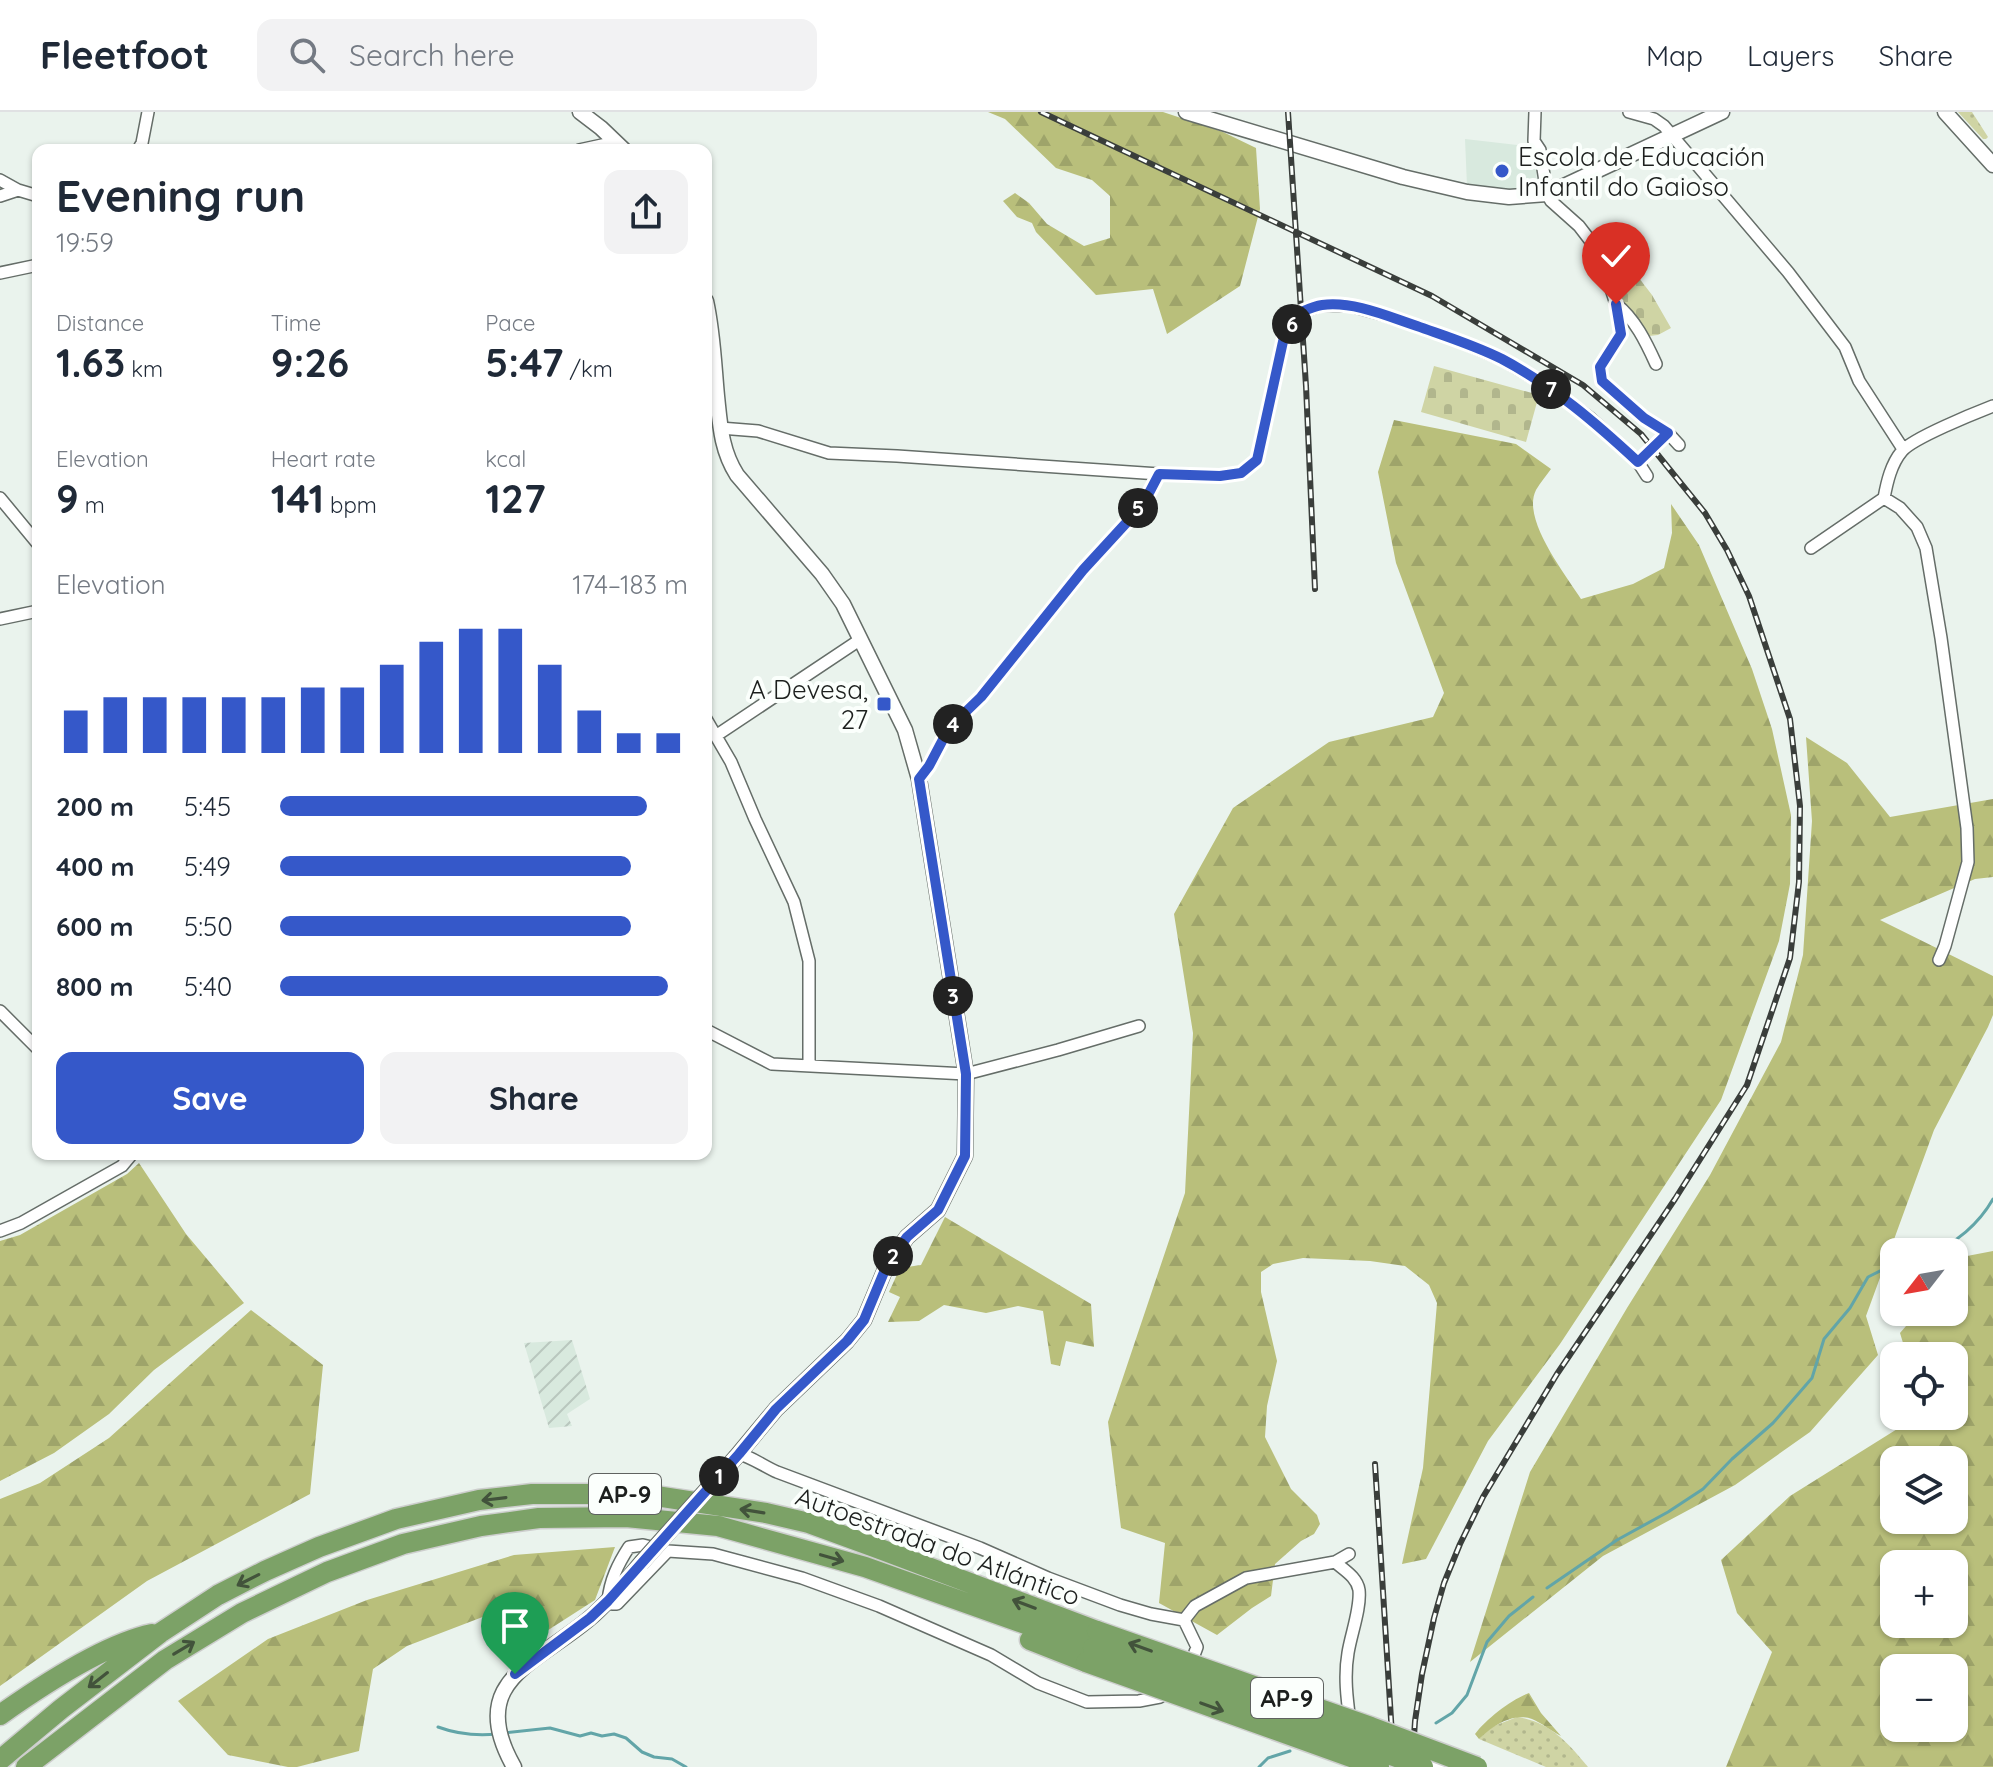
<!DOCTYPE html>
<html lang="en">
<head>
<meta charset="utf-8">
<style>
  :root { --surface:#fff; --page:#f2f2f3; --text:#1f2937; --muted:#747a83; --line:#e0e1e3; --accent:#3558c9 }
  body { margin:0; font-family:Quicksand,sans-serif; background:var(--page); color:var(--text); height:100vh; display:flex; flex-direction:column; font-size:30px; white-space:nowrap }
  * { box-sizing:border-box; margin:0 }
  p { font-size:26px; color:var(--muted) }
  .icon { flex:none; width:44px; height:44px; fill:none; stroke:currentColor; stroke-width:2; stroke-linecap:round; stroke-linejoin:round }
  .map { position:relative; flex:1; overflow:hidden }
  .panel { position:absolute; left:32px; top:32px; width:680px; height:1016px; display:flex; flex-direction:column; background:var(--surface); border-radius:16px; box-shadow:0 2px 6px #0004 }
  .panel>* { flex:none }
  .needle { width:52px; rotate:239deg }
  .fabs { position:absolute; left:1880px; top:1126px; display:grid; gap:16px }
  .fabs a { display:grid; place-items:center; width:88px; height:88px; border-radius:16px; background:var(--surface); box-shadow:0 2px 6px #0004; font-size:40px }
  .pin { position:absolute; display:grid; place-items:center; width:68px; height:68px; color:#fff; margin:-82px -34px; border-radius:50% 50% 50% 0; rotate:-45deg; box-shadow:0 0 8px #0007 }
  .pin .icon { rotate:45deg }
  .km { position:absolute; width:40px; height:40px; margin:-20px; border-radius:50%; background:#222; color:#fff; font-size:22px; line-height:40px; text-align:center }
  .round { display:grid; place-items:center; flex:none; width:84px; height:84px; border-radius:16px; background:var(--page) }
  .headline { display:flex; align-items:center; justify-content:space-between; height:136px; padding:0 24px }
  h1 { font-size:44px; font-weight:700; line-height:60px }
  .figures { display:grid; grid-template-columns:repeat(3,1fr); gap:12px; height:136px; padding:8px 24px }
  .figures div { display:grid; align-content:center }
  .figures b { font-size:40px; font-weight:700 }
  .figures small { font-size:22px; font-weight:400 }
  .figures p { font-size:22px }
  .chart { height:224px; padding:16px 24px }
  .chart p { display:flex; justify-content:space-between }
  .chart svg { width:100%; height:144px; margin-top:8px; stroke:var(--accent); stroke-width:6 }
  .button { display:flex; gap:16px; margin-top:auto; padding:16px 24px }
  .button a { flex:1; height:92px; border-radius:16px; background:var(--accent); color:#fff; font-size:32px; font-weight:700; line-height:92px; text-align:center }
  .button a+a { background:var(--page); color:var(--text) }
  ul { padding:0 24px; list-style:none; font-size:26px }
  li { display:grid; grid-template-columns:128px 96px 1fr; align-items:center; height:60px }
  li i { height:20px; border-radius:10px; background:var(--accent) }
  header { display:flex; align-items:center; gap:48px; box-sizing:border-box; height:112px; padding:0 40px; background:var(--surface); border-bottom:2px solid var(--line) }
  header strong { font-size:38px }
  nav { display:flex; gap:44px; margin-inline-start:auto; font-size:28px }
  .search { width:560px; height:72px; background:var(--page); display:flex; align-items:center; gap:20px; box-sizing:border-box; padding:0 28px; border-radius:16px; color:var(--muted); font-size:30px }
  .map>svg:first-child { display:block }
  .built { fill:#d8e9de }
  .industrial { fill:url(#industrial-furrows) }
  .grass { fill:url(#grass-dots) }
  .forest { fill:url(#forest-firs); fill-rule:evenodd }
  .cemetery { fill:url(#cemetery-stones) }
  .lines { fill:none; stroke-linecap:round; stroke-linejoin:round }
  .stream { stroke:#62a5a8; stroke-width:3 }
  .minor-casing { stroke:#656d68; stroke-width:14 }
  .tertiary-casing { stroke:#656d68; stroke-width:17 }
  .motorway-casing { stroke:#cdcecd; stroke-width:23 }
  .minor { stroke:#fff; stroke-width:11 }
  .tertiary { stroke:#fff; stroke-width:14 }
  .motorway { stroke:#7ca267; stroke-width:20 }
  .rail-casing { stroke:#3a3e3b; stroke-width:6 }
  .rail { stroke:#fbfffc; stroke-width:3; stroke-dasharray:9; stroke-linecap:butt }
  .minor-bridge-casing { stroke:#656d68; stroke-width:14; stroke-linecap:butt }
  .tertiary-bridge-casing { stroke:#656d68; stroke-width:17; stroke-linecap:butt }
  .motorway-bridge-casing { stroke:#cdcecd; stroke-width:23; stroke-linecap:butt }
  .minor-bridge { stroke:#fff; stroke-width:11 }
  .tertiary-bridge { stroke:#fff; stroke-width:14 }
  .motorway-bridge { stroke:#7ca267; stroke-width:20 }
  .oneway { stroke:#42533b }
  .route-casing { stroke:#fff; stroke-width:16 }
  .route { stroke:#3558c9; stroke-width:10 }
  .poi-dot { fill:#3558c9; stroke:#fbfffc; stroke-width:3 }
  .labels { text-anchor:middle; dominant-baseline:central; stroke-width:8; stroke-linejoin:round; paint-order:stroke }
  .shield { fill:#fbfffc; stroke:#5f6260; stroke-width:2 }
  .shield-label { font-size:24px; font-weight:bold; fill:#1c1f1d }
  .poi-label { font-size:26px; fill:#1c1f1d; stroke:#fbfffc; text-anchor:start }
  .street-label { font-size:26px; fill:#1c1f1d; stroke:#fbfffc }
</style>
</head>
<body>
<header>
<strong>Fleetfoot</strong>
<div class="search"><svg class="icon" aria-label="search" viewBox="0 0 24 24"><circle cx="10" cy="10" r="6"/><path d="M15 15l6 6"/></svg>Search here</div>
<nav><a>Map</a><a>Layers</a><a>Share</a></nav>
</header>
<div class="map">
<svg width="1993" height="1655" viewBox="0 0 1993 1655">
  <defs>
    <pattern id="industrial-furrows" width="10" height="10" patternUnits="userSpaceOnUse" patternTransform="scale(2)"><rect width="10" height="10" fill="#d8e9de"/><path d="M-1 1l2-2M0 10L10 0M9 11l2-2" fill="none" stroke="#b9c7be"/></pattern>
    <pattern id="grass-dots" width="8" height="8" patternUnits="userSpaceOnUse" patternTransform="scale(2)"><rect width="8" height="8" fill="#cfd4a4"/><path d="M2 2h.1M6 6h.1" fill="none" stroke="#b1b68d" stroke-width="1.8" stroke-linecap="round"/></pattern>
    <pattern id="forest-firs" width="22" height="20" patternUnits="userSpaceOnUse" patternTransform="scale(2)"><rect width="22" height="20" fill="#b9bf7b"/><path d="M5 1l3.5 6h-7zM16 11l3.5 6h-7z" fill="#9ea46a"/></pattern>
    <pattern id="cemetery-stones" width="16" height="16" patternUnits="userSpaceOnUse" patternTransform="scale(2)"><rect width="16" height="16" fill="#cfd4a4"/><path d="M2 7V4a2 2 0 0 1 4 0v3zM10 15v-3a2 2 0 0 1 4 0v3z" fill="#b1b68d"/></pattern>
  </defs>
  <rect width="100%" height="100%" fill="#eaf3ed"/>
  <path class="built" d="M1465 27 1535 35 1537 78H1492L1467 74Z"/>
  <path class="industrial" d="M572 1228 590 1287 567 1302 572 1314 549 1316 524 1231Z"/>
  <path class="grass" d="M1958 0H1972L1988 25 1986 27H1983Z
    M1517 1605C1550 1610 1568 1631 1588 1655H1546L1479 1627 1489 1616Z"/>
  <path class="forest" d="M988 0H1163L1223 20 1256 36 1260 97 1240 174 1167 222 1153 177 1096 183 1036 120 1032 111 1017 105 1003 89 1015 81 1029 91 1047 112 1084 134 1110 126V84L1092 68 1056 56 1005 7Z
    M1394 308 1516 332 1551 357C1546 364 1540 371 1536 378 1521 407 1566 463 1581 487L1633 472 1664 456 1672 421 1671 392 1699 433 1752 557 1772 617 1791 703 1790 772 1779 829 1721 988 1560 1232 1488 1329 1426 1447 1402 1452 1423 1356 1437 1191 1429 1173 1405 1154 1370 1149 1303 1146 1273 1152 1261 1160V1180L1277 1249 1267 1294 1265 1325 1291 1377 1317 1403 1320 1412 1314 1422 1301 1429 1275 1452 1271 1484 1252 1496 1217 1523 1159 1491 1165 1431 1121 1416 1108 1310 1185 1081 1193 921 1174 802 1233 696 1329 630 1433 605 1444 581 1396 451 1378 360Z
    M1806 625 1847 651 1890 705 1993 687V765L1975 767 1880 808 1993 864V903L1988 915 1934 1018 1866 1204 1878 1243 1810 1320 1735 1373 1603 1444 1470 1550 1530 1360 1627 1196 1710 1063 1781 930 1803 843 1812 709Z
    M139 1051 186 1122 244 1191 154 1258 109 1302 54 1341 0 1369V1129L20 1123 127 1062Z
    M945 1105 1091 1192 1094 1235 1066 1229 1060 1254 1051 1252 1043 1199 1018 1194 986 1201 944 1193 919 1209 888 1210 900 1185 889 1180 900 1156 921 1153Z
    M1993 1139V1655H1726L1772 1540 1737 1501 1721 1448 1790 1384 1910 1309 1912 1304H1954V1244H1907L1900 1221 1918 1200H1954V1159L1967 1144ZM1954 1348V1408H1894V1348ZM1954 1452V1512H1894V1452ZM1954 1556V1616H1894V1556Z
    M251 1198 323 1253 310 1382 147 1469 0 1574V1387L40 1371 109 1326Z
    M615 1435 595 1488 542 1522 527 1488 407 1534 373 1557 359 1639 297 1655H288L228 1643 178 1589 268 1527 367 1488 514 1443Z
    M1529 1581 1541 1601 1561 1624C1551 1619 1542 1611 1532 1607 1513 1600 1492 1614 1479 1627L1475 1622C1486 1607 1512 1587 1529 1581Z"/>
  <path class="cemetery" d="M1639 166 1652 183 1671 216 1658 223 1649 224 1643 221 1615 183Z
    M1434 254 1539 283 1526 330 1421 300Z"/>
  <g class="lines">
    <path class="stream" d="M1929 1140C1955 1134 1980 1110 1993 1087
      M1547 1476 1617 1428 1668 1400 1703 1377 1732 1347 1773 1311 1812 1266 1824 1227 1850 1196 1868 1165 1894 1152
      M1436 1611 1452 1601 1467 1583 1487 1530 1509 1504 1533 1485
      M438 1615C457 1622 477 1624 497 1622
      M504 1621 550 1616 580 1624 591 1621 602 1624 614 1622 626 1626 642 1640 654 1645 672 1647 686 1655
      M1259 1655 1268 1646 1290 1639"/>
    <defs>
      <path id="minor" d="M1535 0 1534 29 1540 38 1547 82 1551 89 1579 114 1599 140 1616 192 1621 222 1600 255 1602 269 1644 306 1668 321 1679 333
        M1629 0 1654 7 1664 14 1788 160 1845 235 1859 269 1903 337
        M138 38 142 31 148 0
        M579 38 616 30
        M0 68 18 78 38 84
        M0 84 18 78
        M0 161 38 153
        M1616 192C1635 207 1646 230 1656 252
        M720 316 758 319 829 341 897 344 1159 362 1220 364 1241 361 1257 348 1284 225 1299 201 1322 193 1351 194 1384 203 1457 228 1502 247 1543 272 1590 306 1638 350 1647 364
        M0 386 38 432
        M1884 386 1900 396 1917 415 1926 436 1941 526 1967 716 1968 750 1945 834 1939 848
        M1811 436 1884 386C1887 370 1891 352 1902 339 1913 326 1975 301 1993 294
        M0 507 38 499
        M706 607 731 650 755 707 794 790 809 849V954
        M717 623 861 527
        M919 667 929 654 949 616 981 585 1083 458 1128 409 1149 381 1159 362
        M0 899 38 937
        M706 918 772 952 966 962 1058 938 1139 914
        M0 1119 21 1111 122 1054 132 1042
        M739 1342C750 1344 765 1355 777 1360L980 1436 1048 1466 1120 1493 1151 1502 1184 1508 1197 1535 1190 1554
        M668 1439 617 1492H612L608 1489C610 1468 618 1452 629 1435L643 1433 668 1439 713 1442 802 1466 879 1494 991 1543 1038 1571 1087 1590 1139 1589 1160 1585 1168 1578
        M1335 1450C1344 1458 1357 1465 1359 1478 1361 1496 1351 1522 1348 1541 1344 1564 1347 1587 1350 1610
        M1184 1508 1195 1494 1246 1466 1335 1450 1349 1442
        M1420 1646 1442 1655"/>
      <path id="tertiary" d="M580 0 601 16 624 38
        M1186 0 1403 65 1467 80 1509 85 1547 82 1722 0
        M1945 0 1993 53
        M706 189C713 220 714 252 717 284 720 312 721 338 737 363L822 462 843 492 905 618 919 667 966 962 965 1044 938 1098 907 1125 887 1153 864 1208 847 1229 776 1297 736 1345
        M514 1655C465 1569 536 1552 590 1506 609 1490 625 1470 641 1451"/>
      <path id="motorway" d="M1030 1528 1086 1550
        M0 1603C41 1574 104 1532 152 1522
        M0 1648 61 1597 160 1521 218 1483 265 1459 319 1435 396 1407 479 1388 532 1382H643L766 1401 809 1411 880 1437 1097 1519
        M26 1655 165 1548 242 1501 327 1460 403 1432 481 1414 539 1406 626 1405 718 1414 865 1455 1093 1536"/>
    </defs>
    <use href="#minor" class="minor-casing"/>
    <use href="#tertiary" class="tertiary-casing"/>
    <use href="#motorway" class="motorway-casing"/>
    <use href="#minor" class="minor"/>
    <use href="#tertiary" class="tertiary"/>
    <use href="#motorway" class="motorway"/>
    <defs>
      <path id="rail" d="M1041 0 1432 184 1583 273 1641 322 1705 401 1727 438 1749 484 1790 607 1800 694 1799 770 1790 846 1747 973 1675 1087 1557 1262 1483 1385 1460 1432 1444 1471 1434 1506 1422 1562 1415 1609 1412 1655
        M1288 0 1306 274 1315 477
        M1375 1352 1394 1655"/>
    </defs>
    <use href="#rail" class="rail-casing"/>
    <use href="#rail" class="rail"/>
    <defs>
      <path id="minor-bridge" d="M1638 350 1668 321"/>
      <path id="tertiary-bridge" d="M641 1451 736 1345"/>
      <path id="motorway-bridge" d="M1097 1519 1371 1615 1477 1655
        M1093 1536 1218 1578 1423 1655
        M1086 1550 1379 1655"/>
    </defs>
    <use href="#minor-bridge" class="minor-bridge-casing"/>
    <use href="#tertiary-bridge" class="tertiary-bridge-casing"/>
    <use href="#motorway-bridge" class="motorway-bridge-casing"/>
    <use href="#minor-bridge" class="minor-bridge"/>
    <use href="#tertiary-bridge" class="tertiary-bridge"/>
    <use href="#motorway-bridge" class="motorway-bridge"/>
  </g>
  <defs><path id="oneway-shaft" d="M-6 0H5M1.5-3L5.5 0L1.5 3" fill="none" stroke-width="1.6" stroke-linecap="round" stroke-linejoin="round" transform="scale(2)"/></defs>
  <g class="oneway">
    <use href="#oneway-shaft" transform="translate(494 1387) rotate(173)"/>
    <use href="#oneway-shaft" transform="translate(752 1399) rotate(-171)"/>
    <use href="#oneway-shaft" transform="translate(832 1446) rotate(16)"/>
    <use href="#oneway-shaft" transform="translate(248 1468) rotate(153)"/>
    <use href="#oneway-shaft" transform="translate(1024 1492) rotate(-159)"/>
    <use href="#oneway-shaft" transform="translate(1140 1535) rotate(-160)"/>
    <use href="#oneway-shaft" transform="translate(184 1536) rotate(-31)"/>
    <use href="#oneway-shaft" transform="translate(98 1568) rotate(142)"/>
    <use href="#oneway-shaft" transform="translate(1212 1595) rotate(20)"/>
  </g>
  <g class="lines">
    <defs>
      <path id="route" d="M515 1562 590 1506 608 1489 739 1342 776 1297 847 1229 864 1208 887 1153 907 1125 938 1098 965 1044 966 962 919 667 929 654 949 616 981 585 1083 458 1128 409 1149 381 1159 362 1220 364 1241 361 1257 348 1284 225 1299 201C1306 198 1314 194 1322 193 1354 189 1387 204 1417 214 1445 224 1474 233 1502 247 1553 274 1596 311 1638 350L1668 321 1644 306 1602 269 1600 255 1621 222 1616 192"/>
    </defs>
    <use href="#route" class="route-casing"/>
    <use href="#route" class="route"/>
  </g>
  <g class="poi-dot">
    <circle cx="1502" cy="59" r="8"/>
    <rect x="876" y="584" width="16" height="16" rx="4"/>
  </g>
  <g class="labels">
    <g class="shield">
      <rect x="589" y="1362" width="72" height="40" rx="6"/>
      <rect x="1251" y="1566" width="72" height="40" rx="6"/>
    </g>
    <g class="shield-label">
      <text x="625" y="1382">AP-9</text>
      <text x="1287" y="1586">AP-9</text>
    </g>
    <g class="poi-label">
      <text x="1518" y="44">Escola de Educación<tspan x="1518" dy="30">Infantil do Gaioso</tspan></text>
      <text x="868" y="577" text-anchor="end">A Devesa,<tspan x="868" dy="30">27</tspan></text>
    </g>
    <g class="street-label">
      <text transform="translate(938 1434) rotate(20)">Autoestrada do Atlántico</text>
    </g>
  </g>
</svg>
<div class="fabs">
<a><svg class="needle" viewBox="-14 -14 28 28"><path d="M0-13l5 13h-10z" fill="#e53935"/><path d="M0 13l5-13h-10z" fill="#747a83"/></svg></a>
<a><svg class="icon" aria-label="locate" viewBox="0 0 24 24"><circle cx="12" cy="12" r="6"/><path d="M12 2v4M12 18v4M2 12h4M18 12h4"/></svg></a>
<a><svg class="icon" aria-label="layers" viewBox="0 0 24 24"><path d="M12 4l9 5-9 5-9-5zM3 14l9 5 9-5"/></svg></a>
<a>+</a>
<a>−</a>
</div>
<div class="pin" style="left:515px;top:1562px;background:#1e9e55"><svg class="icon" aria-label="arrive" viewBox="0 0 24 24"><path d="M6 21V4h12l-3 4 3 4H6"/></svg></div>
<div class="pin" style="left:1616px;top:192px;background:#d93025"><svg class="icon" aria-label="check" viewBox="0 0 24 24"><path d="M5 12l5 5 9-10"/></svg></div>
<b class="km" style="left:719px;top:1364px">1</b>
<b class="km" style="left:893px;top:1144px">2</b>
<b class="km" style="left:953px;top:884px">3</b>
<b class="km" style="left:953px;top:612px">4</b>
<b class="km" style="left:1138px;top:396px">5</b>
<b class="km" style="left:1292px;top:212px">6</b>
<b class="km" style="left:1551px;top:277px">7</b>
<section class="panel">
<div class="headline"><div><h1>Evening run</h1><p>19:59</p></div><a class="round"><svg class="icon" aria-label="share" viewBox="0 0 24 24"><path d="M12 15V3M7 8l5-5 5 5M5 13v7h14v-7"/></svg></a></div>
<div class="figures">
<div><p>Distance</p><b>1.63<small> km</small></b></div>
<div><p>Time</p><b>9:26</b></div>
<div><p>Pace</p><b>5:47<small> /km</small></b></div>
</div>
<div class="figures">
<div><p>Elevation</p><b>9<small> m</small></b></div>
<div><p>Heart rate</p><b>141<small> bpm</small></b></div>
<div><p>kcal</p><b>127</b></div>
</div>
<div class="chart"><p><span>Elevation</span>174–183 m</p>
<svg viewBox="0 0 160 44" preserveAspectRatio="none"><path d="M5 44V31M15 44V27M25 44V27M35 44V27M45 44V27M55 44V27M65 44V24M75 44V24M85 44V17M95 44V10M105 44V6M115 44V6M125 44V17M135 44V31M145 44V38M155 44V38"/></svg>
</div>
<ul>
<li><b>200 m</b>5:45<i style="width:90%"></i></li>
<li><b>400 m</b>5:49<i style="width:86%"></i></li>
<li><b>600 m</b>5:50<i style="width:86%"></i></li>
<li><b>800 m</b>5:40<i style="width:95%"></i></li>
</ul>
<div class="button"><a>Save</a><a>Share</a></div>
</section>
</div>
</body>
</html>
